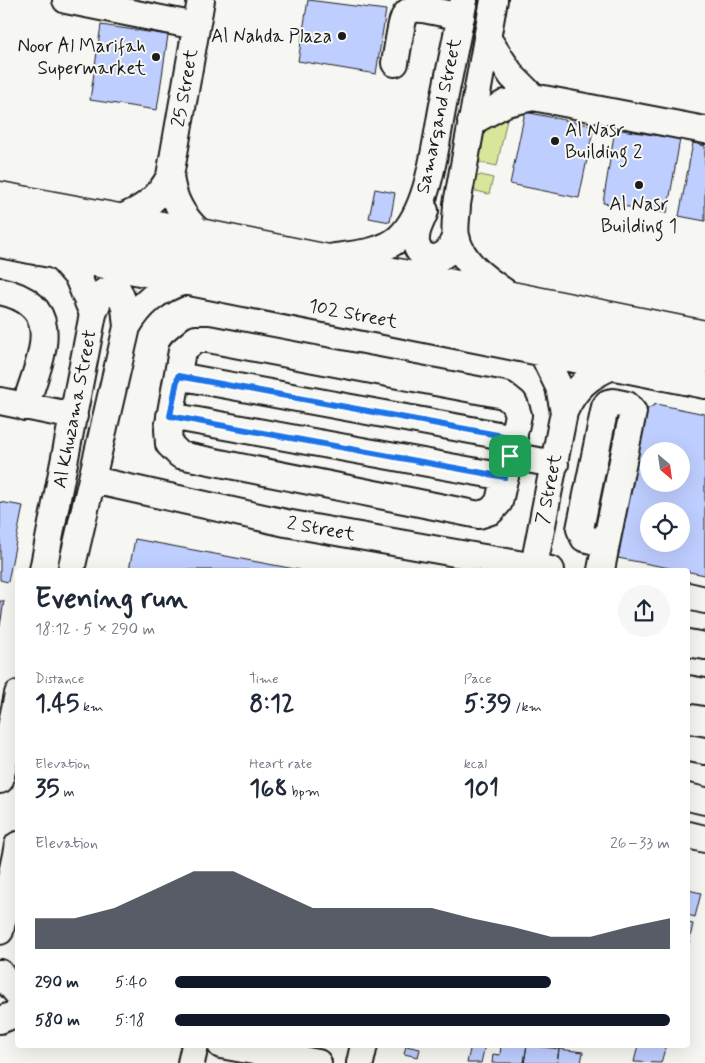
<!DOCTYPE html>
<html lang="en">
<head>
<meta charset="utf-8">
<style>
  :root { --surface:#fff; --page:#f6f6f7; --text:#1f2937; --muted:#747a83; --accent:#111827 }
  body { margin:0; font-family:Mynerve,sans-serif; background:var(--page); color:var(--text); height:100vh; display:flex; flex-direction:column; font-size:19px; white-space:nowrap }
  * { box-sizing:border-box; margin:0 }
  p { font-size:16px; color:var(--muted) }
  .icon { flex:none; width:28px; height:28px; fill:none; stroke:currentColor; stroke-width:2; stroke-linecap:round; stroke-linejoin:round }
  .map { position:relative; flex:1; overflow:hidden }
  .details { position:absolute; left:15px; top:568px; width:675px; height:480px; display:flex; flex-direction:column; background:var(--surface); border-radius:5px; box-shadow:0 5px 20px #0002 }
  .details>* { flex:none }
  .needle { width:32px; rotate:151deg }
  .controls { position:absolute; left:640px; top:442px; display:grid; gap:10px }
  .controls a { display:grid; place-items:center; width:50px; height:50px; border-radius:50%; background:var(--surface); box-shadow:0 5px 20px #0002; font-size:25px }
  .pin { position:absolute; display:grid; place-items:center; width:42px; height:42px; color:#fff; margin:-21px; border-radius:10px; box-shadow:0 2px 8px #0006 }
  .round { display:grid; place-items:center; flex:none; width:52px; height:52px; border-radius:26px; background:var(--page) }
  .headline { display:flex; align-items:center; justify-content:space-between; height:85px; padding:0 20px }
  h1 { font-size:28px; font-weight:700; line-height:38px }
  .stats { display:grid; grid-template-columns:repeat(3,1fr); gap:8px; height:85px; padding:5px 20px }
  .stats div { display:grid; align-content:center }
  .stats b { font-size:25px; font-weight:700 }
  .stats small { font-size:14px; font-weight:400 }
  .stats p { font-size:14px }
  .chart { height:140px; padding:10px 20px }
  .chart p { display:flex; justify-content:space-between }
  .chart svg { width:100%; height:90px; margin-top:5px; fill:var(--accent); opacity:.7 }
  ul { padding:0 20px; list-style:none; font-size:16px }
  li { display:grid; grid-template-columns:80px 60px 1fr; align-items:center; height:38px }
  li i { height:12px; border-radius:6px; background:var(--accent) }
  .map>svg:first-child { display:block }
  .green { fill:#d7e699; stroke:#7a815a }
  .building { fill:#beceff; stroke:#1c1c1c; fill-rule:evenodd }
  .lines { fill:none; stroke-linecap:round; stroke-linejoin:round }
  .minor-casing { stroke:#1c1c1c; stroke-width:30 }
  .major-casing { stroke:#1c1c1c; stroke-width:31 }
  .minor { stroke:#f6f6f2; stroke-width:26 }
  .major { stroke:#f6f6f2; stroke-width:28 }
  .route-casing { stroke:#fff; stroke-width:10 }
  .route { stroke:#1a73e8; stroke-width:6 }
  .poi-dot { fill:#1c1c1c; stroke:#f6f6f2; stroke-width:2 }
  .labels { text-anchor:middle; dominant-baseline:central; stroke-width:4; stroke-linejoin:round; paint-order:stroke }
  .poi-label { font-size:19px; fill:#1c1c1c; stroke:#f6f6f2; text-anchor:end }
  .street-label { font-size:19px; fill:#1c1c1c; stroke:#f6f6f2 }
</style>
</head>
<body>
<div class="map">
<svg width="705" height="1063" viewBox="0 0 705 1063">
  <rect width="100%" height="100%" fill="#f6f6f2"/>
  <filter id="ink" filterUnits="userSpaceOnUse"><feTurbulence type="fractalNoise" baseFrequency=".02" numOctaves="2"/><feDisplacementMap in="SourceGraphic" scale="10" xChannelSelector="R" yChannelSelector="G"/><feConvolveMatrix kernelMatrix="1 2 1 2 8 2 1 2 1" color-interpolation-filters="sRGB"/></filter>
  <g filter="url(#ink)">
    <path class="green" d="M508 114 497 166 474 161 481 127Z
      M481 175 493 178 489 194 467 189 474 178Z"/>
    <path class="building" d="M308 0 386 10 376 74 298 61Z
      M101 25 168 35 157 110 90 100Z
      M525 112 594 126 579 198 510 184Z
      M615 129 680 139 667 213 603 203Z
      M693 143 705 146V221L679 216Z
      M375 189 395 193 390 222 369 218Z
      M656 404 705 414V575L618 558 644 411ZM649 451H681V484H649ZM649 511H681V544H649Z
      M0 502 23 506 8 582 0 580Z
      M135 539 300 570H129Z
      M0 601H4L0 626Z
      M688 890 701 893 695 917 688 915Z
      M688 923 693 924 688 947Z
      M471 1045H485L481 1063H467Z
      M501 1045H527L524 1063H492L493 1054 500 1055Z
      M527 1045 559 1049 557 1063H524Z
      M638 1045H666L661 1063 634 1062Z
      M406 1046 420 1049 418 1057 404 1054Z
      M559 1049 583 1052 581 1063H557Z"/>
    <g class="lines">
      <defs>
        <path id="minor" d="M66 0 196 26
          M494 0 457 204C457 214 454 227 456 236 461 264 490 282 512 297
          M487 38 512 76 533 97
          M395 63C406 1 398 3 461 17
          M471 122 506 103 533 97 705 130
          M170 176C173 200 182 216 200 233
          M425 211C422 220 416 229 416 238 414 255 433 264 446 253 451 249 453 241 456 236
          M121 218C144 209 159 198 170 176L201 0
          M0 244 705 385
          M330 258C352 254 381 254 399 238 430 209 435 145 443 105 450 70 457 35 464 0
          M0 291C69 306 39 360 25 407
          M93 314 101 294 106 291 119 292 125 307 127 327
          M196 339H208L504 395 514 403 518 415 499 502 491 511 479 515 180 455 169 444 168 429 182 351Z
          M542 352 559 387 564 412
          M178 376 514 438
          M0 401 74 416
          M613 402 627 405 633 412 606 544 584 538 580 529 605 407 608 403Z
          M170 416 505 477
          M510 456 555 464
          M93 480 286 523 551 570
          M534 566 564 412C574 389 589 375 613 366
          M43 570 93 314 78 277 60 257
          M71 570 127 327C141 303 158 290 184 281
          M601 570 606 544
          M688 596 705 600
          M688 643 705 646
          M688 689 705 692
          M688 748 705 751
          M0 780 18 694
          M688 797 705 801
          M688 835 705 839
          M0 931 18 845
          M0 973 18 994
          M0 1020 18 1013
          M221 1045 318 1063
          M191 1063 195 1045
          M360 1063 364 1045"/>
        <path id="major" d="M0 196 200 233 705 335
          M0 219 705 358
          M10 229 60 257"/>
      </defs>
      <use href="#minor" class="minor-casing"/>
      <use href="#major" class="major-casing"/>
      <use href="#minor" class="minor"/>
      <use href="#major" class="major"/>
    </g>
  </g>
  <g class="lines" filter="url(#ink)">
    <defs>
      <path id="route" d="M178 376 514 438 505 477 170 416Z"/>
    </defs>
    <use href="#route" class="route-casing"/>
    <use href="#route" class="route"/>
  </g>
  <g class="poi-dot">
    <circle cx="342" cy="36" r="5"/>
    <circle cx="156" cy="57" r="5"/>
    <circle cx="555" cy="141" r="5"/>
    <circle cx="639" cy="185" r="5"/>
  </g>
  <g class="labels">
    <g class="poi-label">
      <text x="332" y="36">Al Nahda Plaza</text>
      <text x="146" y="46">Noor Al Marifah<tspan x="146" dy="22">Supermarket</tspan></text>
      <text x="565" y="130" text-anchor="start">Al Nasr<tspan x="565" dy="22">Building 2</tspan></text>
      <text x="639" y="204" text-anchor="middle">Al Nasr<tspan x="639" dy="22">Building 1</tspan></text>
    </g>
    <g class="street-label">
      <text transform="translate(185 88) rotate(-80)">25 Street</text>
      <text transform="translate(439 116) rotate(-78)">Samarqand Street</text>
      <text transform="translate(353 314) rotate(11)">102 Street</text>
      <text transform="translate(75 409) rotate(-79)">Al Khuzama Street</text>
      <text transform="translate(549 489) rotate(-79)">7 Street</text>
      <text transform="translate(321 529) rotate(10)">2 Street</text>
    </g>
  </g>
</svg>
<div class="controls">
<a><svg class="needle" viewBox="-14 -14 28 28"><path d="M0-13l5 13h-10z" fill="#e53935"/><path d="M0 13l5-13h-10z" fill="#747a83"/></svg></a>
<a><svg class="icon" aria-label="locate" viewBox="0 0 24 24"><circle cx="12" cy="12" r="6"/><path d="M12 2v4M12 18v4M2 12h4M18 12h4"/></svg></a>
</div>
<div class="pin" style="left:510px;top:456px;background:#1e9e55"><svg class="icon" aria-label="arrive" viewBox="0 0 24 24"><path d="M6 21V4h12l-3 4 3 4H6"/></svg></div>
<section class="details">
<div class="headline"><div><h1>Evening run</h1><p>18:12 · 5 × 290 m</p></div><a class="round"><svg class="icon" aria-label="share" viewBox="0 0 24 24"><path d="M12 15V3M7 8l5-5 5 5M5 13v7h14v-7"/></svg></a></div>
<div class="stats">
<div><p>Distance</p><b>1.45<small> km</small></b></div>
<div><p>Time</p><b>8:12</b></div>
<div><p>Pace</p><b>5:39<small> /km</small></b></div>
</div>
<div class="stats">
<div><p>Elevation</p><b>35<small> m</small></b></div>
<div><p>Heart rate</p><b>168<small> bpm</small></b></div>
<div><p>kcal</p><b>101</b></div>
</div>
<div class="chart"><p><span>Elevation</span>26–33 m</p>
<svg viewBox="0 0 160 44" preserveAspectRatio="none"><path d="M0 44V29L10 29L20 24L30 15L40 6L50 6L60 15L70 24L80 24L90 24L100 24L110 29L120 33L130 38L140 38L150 33L160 29V44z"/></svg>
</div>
<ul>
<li><b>290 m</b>5:40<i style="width:76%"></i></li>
<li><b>580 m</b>5:18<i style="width:100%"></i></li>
</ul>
</section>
</div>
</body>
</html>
